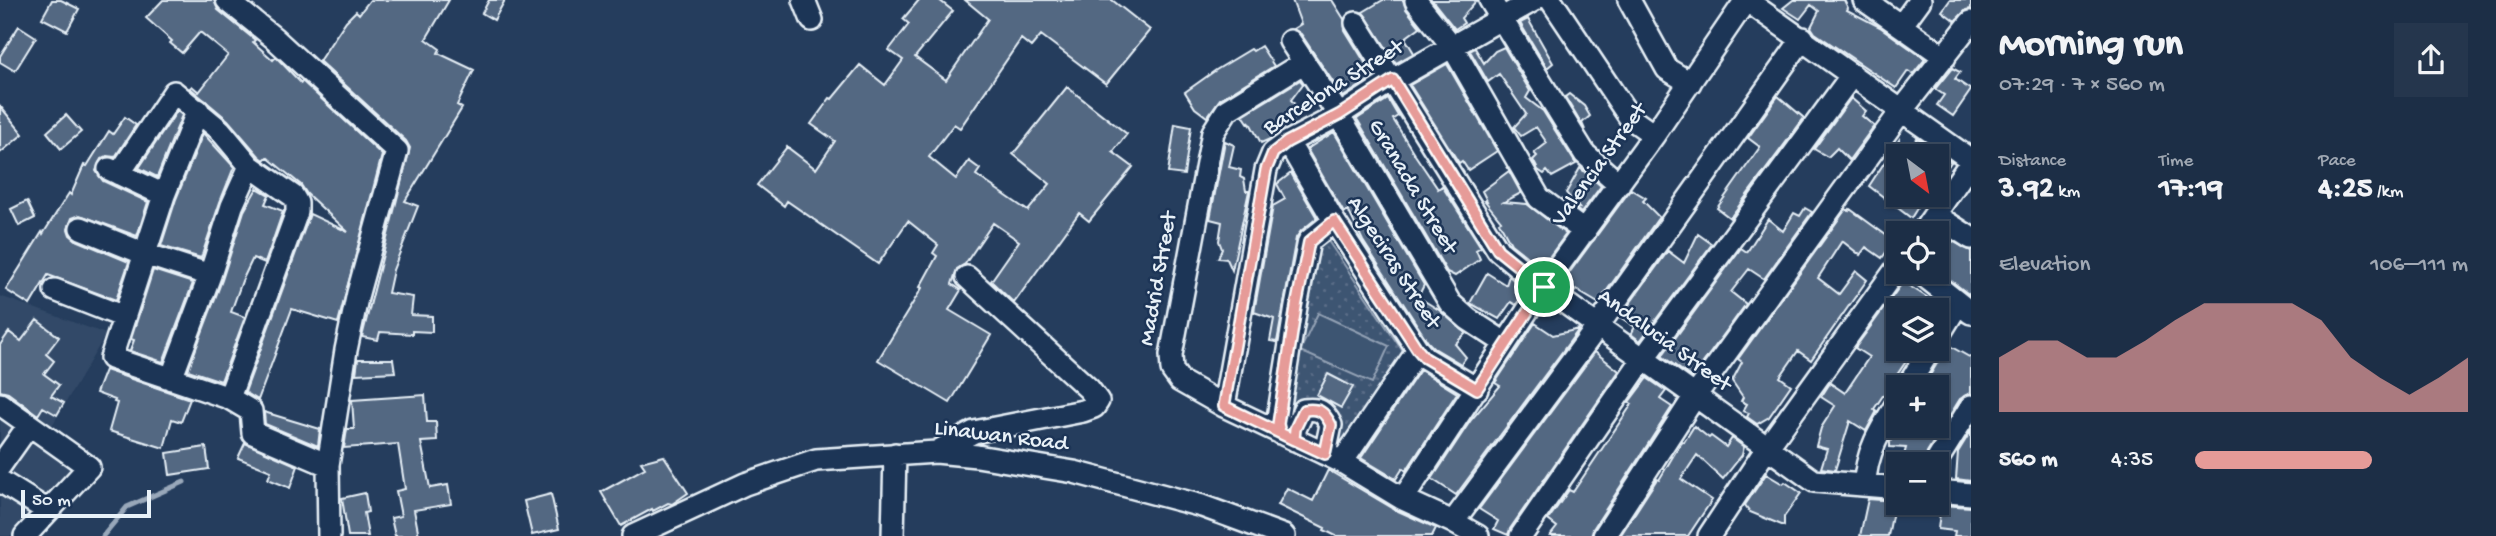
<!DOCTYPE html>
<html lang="en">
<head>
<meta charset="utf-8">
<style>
  :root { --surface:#1c2e46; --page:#25364d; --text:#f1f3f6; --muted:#a0a8b3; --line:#3a4a5f; --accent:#e69b98 }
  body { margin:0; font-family:"Gochi Hand",sans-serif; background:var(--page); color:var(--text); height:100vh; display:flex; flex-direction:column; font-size:26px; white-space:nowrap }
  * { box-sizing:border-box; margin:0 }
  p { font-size:23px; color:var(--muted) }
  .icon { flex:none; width:38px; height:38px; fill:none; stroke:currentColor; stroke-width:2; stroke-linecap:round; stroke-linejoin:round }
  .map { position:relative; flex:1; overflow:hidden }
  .panel { display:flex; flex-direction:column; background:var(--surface); width:525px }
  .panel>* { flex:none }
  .needle { width:46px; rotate:148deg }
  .controls { position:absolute; left:1886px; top:144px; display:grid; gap:14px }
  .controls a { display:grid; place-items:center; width:63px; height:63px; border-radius:0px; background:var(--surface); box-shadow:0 2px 5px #0004,0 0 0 2px var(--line); font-size:35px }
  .scale { position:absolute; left:21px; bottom:18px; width:130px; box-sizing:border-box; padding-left:7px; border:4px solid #e8f1f8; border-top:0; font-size:19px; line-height:24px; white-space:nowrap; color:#e8f1f8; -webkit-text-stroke:5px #1d3557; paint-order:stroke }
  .pin { position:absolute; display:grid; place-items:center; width:60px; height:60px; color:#fff; margin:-30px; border:4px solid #fff; border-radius:50%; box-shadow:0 2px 7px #0007 }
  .round { display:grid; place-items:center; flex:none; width:74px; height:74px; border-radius:0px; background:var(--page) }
  .head { display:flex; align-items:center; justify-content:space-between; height:119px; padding:0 28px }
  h1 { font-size:38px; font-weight:800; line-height:52px }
  .stats { display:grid; grid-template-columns:repeat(3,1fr); gap:10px; height:119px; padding:7px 28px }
  .stats div { display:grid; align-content:center }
  .stats b { font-size:30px; font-weight:800 }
  .stats small { font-size:19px; font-weight:400 }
  .stats p { font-size:19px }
  .chart { height:196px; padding:14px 28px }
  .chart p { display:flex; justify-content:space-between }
  .chart svg { width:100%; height:126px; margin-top:7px; fill:var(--accent); opacity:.7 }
  ul { padding:0 28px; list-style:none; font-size:23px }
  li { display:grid; grid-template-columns:112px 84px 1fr; align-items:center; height:52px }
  li i { height:18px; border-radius:9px; background:var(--accent) }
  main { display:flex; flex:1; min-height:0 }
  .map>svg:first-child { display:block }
  .built { fill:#334a68 }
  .park { fill:url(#park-dots); stroke:#93a2b5; stroke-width:2 }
  .pitch { fill:#3e5472; stroke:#93a2b5; stroke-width:2 }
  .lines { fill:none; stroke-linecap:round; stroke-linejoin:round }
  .stream { stroke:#99a8ba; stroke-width:5 }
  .building { fill:#536782; stroke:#e8f1f8; stroke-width:2 }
  .minor-casing { stroke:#e8f1f8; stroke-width:26 }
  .minor { stroke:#1d3557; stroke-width:21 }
  .route-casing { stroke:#fff; stroke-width:14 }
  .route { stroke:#e69b98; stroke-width:9 }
  .labels { text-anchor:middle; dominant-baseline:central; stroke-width:5; stroke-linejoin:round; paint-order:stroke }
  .street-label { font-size:23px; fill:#e8f1f8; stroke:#1d3557 }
</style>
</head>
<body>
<main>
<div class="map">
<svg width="1971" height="536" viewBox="0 0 1971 536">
  <defs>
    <pattern id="park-dots" width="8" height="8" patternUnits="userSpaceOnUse" patternTransform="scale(1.75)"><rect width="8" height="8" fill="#3e5472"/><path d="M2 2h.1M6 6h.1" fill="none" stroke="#5a6d87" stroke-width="1.8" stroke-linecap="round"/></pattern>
  </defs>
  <rect width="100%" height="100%" fill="#253d5d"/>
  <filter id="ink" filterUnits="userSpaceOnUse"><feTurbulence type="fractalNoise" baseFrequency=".0143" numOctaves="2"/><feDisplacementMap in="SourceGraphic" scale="14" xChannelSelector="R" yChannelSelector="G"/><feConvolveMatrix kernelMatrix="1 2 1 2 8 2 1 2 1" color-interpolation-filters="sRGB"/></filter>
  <g filter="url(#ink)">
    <path class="built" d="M0 296 106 334 50 429 102 467 42 536H0Z"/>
    <path class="park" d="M1322 232 1406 356 1335 466 1320 404 1278 438 1309 256Z"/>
    <path class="pitch" d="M1318 313 1389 346 1372 383 1300 351Z"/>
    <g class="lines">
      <path class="stream" d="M103 536 127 507 184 482"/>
    </g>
    <path class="building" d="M52 0H61L79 9 67 31 42 18Z
      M163 0H214L218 10 255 40 253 42 273 60 276 57 301 83 302 81 382 155 338 323 292 309 258 400 245 392 310 214 348 232 307 194 301 185 267 157 264 160 259 156 228 120 190 88 192 86 199 92 228 55 200 32 182 53 170 43 172 41 146 18Z
      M370 0H449L426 39 440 49 438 53 474 70 457 105 462 108 405 201 418 206 393 270 388 293 413 297 411 315 432 316V332L412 331V334L380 332 378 340 362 337 410 148 406 141 319 61 346 21 356 11 359 14Z
      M489 0H505L494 20 482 13Z
      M919 0H939L953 11 915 57 946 80 988 19 965 0H1112L1150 30 1106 84 1041 35 1031 47 1021 39 960 128 954 124 929 157 956 179 969 161 980 169 976 175 1028 211 1050 184 1013 154 1067 87 1127 134 1113 152 1133 167 1089 221 1079 213 1014 303 991 281 1019 241 993 223 965 264 957 269 952 284 961 290 949 310 991 335 950 403 878 360 922 288 920 287 937 256 933 253 938 245 908 221 878 264 787 201 784 206 757 185 787 147 816 169 835 141 811 124 830 98 832 99 860 65 885 85 903 60 889 50 909 24 903 19Z
      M1292 0H1332L1344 19 1345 30 1374 77 1343 97 1301 34 1293 29 1301 24Z
      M1383 0H1403L1406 9 1420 27 1405 38 1414 53 1396 63 1363 12Z
      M1432 0H1477L1461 18 1464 23 1455 29Z
      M1793 0H1844L1848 8 1847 10 1880 27 1925 59 1913 74 1908 71 1896 88 1815 33 1811 27 1819 11 1811 5 1800 19 1783 8Z
      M1950 0H1971V9L1966 10 1955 21 1942 11Z
      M1528 19 1553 63 1547 68 1520 23Z
      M19 26 36 37 15 71 0 62V56Z
      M1261 46 1274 66 1220 99 1207 117 1195 108 1185 92 1216 70 1251 49 1253 51Z
      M1504 47 1530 91 1526 98 1543 111 1576 164 1552 177 1547 171 1544 174 1538 170 1533 160 1537 156 1534 153 1547 143 1536 127 1521 136 1514 127 1526 114 1499 74 1488 82 1470 51 1475 48 1484 63 1495 51Z
      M1447 64 1497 151 1468 170 1462 161 1459 163 1410 85Z
      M1952 68 1960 72 1955 79 1971 90 1953 116 1937 105 1944 95 1935 89Z
      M1300 80 1303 84 1291 100 1302 113 1270 139 1261 143 1249 121V124L1243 115Z
      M1569 94 1584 106 1590 116 1582 123 1585 130 1565 97Z
      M1778 96 1804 118 1730 218 1717 208 1760 147 1748 138Z
      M1851 98 1866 111 1862 116 1874 126 1849 160 1837 148 1828 157 1814 149Z
      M1388 99 1398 116 1393 119 1415 155 1438 189 1442 186 1481 247 1476 250 1480 259 1455 276 1447 272 1357 119Z
      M0 106 23 134 0 153Z
      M177 111 182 115 157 177 139 168Z
      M66 115 81 132 61 149 47 132Z
      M125 117 136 125 115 157 107 156 101 159 96 171 103 181 148 202 137 236 80 215 72 218 68 229 70 235 76 240 129 262 116 300 48 275 30 305 6 290 42 232 43 234 69 193 71 195 84 165 87 166 109 131 113 134Z
      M1175 124 1191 127 1184 175 1168 173Z
      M1334 132 1424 285 1418 297 1439 310 1466 333 1455 344 1466 357 1461 364 1434 348 1428 342 1363 241 1348 210 1344 213 1307 149Z
      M203 133 234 167 220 202 201 258 161 246 176 199Z
      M1917 138 1951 162 1937 183V156H1906Z
      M1899 140V194H1926L1911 218 1869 186Z
      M1225 141 1234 145 1229 167 1241 170 1240 177 1244 179 1246 191H1249L1232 270 1227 259 1218 258 1222 249 1219 241 1222 222 1210 219Z
      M1580 168 1601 186 1581 213 1574 207 1579 208 1566 193Z
      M1509 171 1521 193 1504 202 1527 204 1566 234 1541 268 1511 244 1499 222 1501 221 1485 201H1487L1482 191Z
      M1291 173 1317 218 1301 231 1296 238 1277 342 1270 341 1274 319 1254 312 1273 206 1285 199 1277 184Z
      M257 188 269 195 265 204 283 211 265 263 253 258 242 281 231 312 245 317 221 381 188 370 222 280 244 211Z
      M1631 189 1646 198 1643 201 1659 217 1598 303 1576 290 1574 293 1561 284Z
      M27 201 35 218 19 226 11 209Z
      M1805 208 1812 212 1764 279 1749 269 1731 292 1746 304 1692 378 1662 356 1741 248 1747 252 1768 219 1783 231 1794 213 1800 216Z
      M1846 209 1849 211 1850 209 1894 241 1882 258 1866 247 1860 255 1842 241 1818 278 1839 294 1856 271 1867 280 1811 360 1798 351 1780 377 1791 385 1769 417 1757 424 1747 417 1749 413 1743 411 1747 404 1741 401 1743 397 1732 381 1742 362 1738 359Z
      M1938 233 1971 251V296L1937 270Z
      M1698 234 1712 244 1640 341 1631 334 1635 327 1620 317 1668 251 1684 263Z
      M153 270 193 283 163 362 130 351 134 340 131 339Z
      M1487 273 1506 285 1509 276 1525 290 1516 305 1511 302 1499 319 1470 303Z
      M1903 282 1941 306 1939 310H1899V348H1915L1874 409 1877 411 1866 431 1850 421 1835 470 1821 468 1827 449 1816 446 1821 428 1835 406 1821 397 1830 383 1845 393 1869 357 1855 348Z
      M37 320 59 337 46 354 54 361 44 374 59 385 51 396 64 403 57 415 43 407 38 415 8 393 0 391V345L9 332 21 341Z
      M1535 323 1553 335 1579 329 1456 495 1432 479 1471 420 1500 386 1495 383Z
      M1948 345 1971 358V393L1960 399 1927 452 1925 464 1903 459 1906 448 1890 447V442L1899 425H1937V387H1923Z
      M1595 352 1619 371 1510 529 1508 535 1494 529 1498 521 1479 509Z
      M358 359H393L395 372 356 374Z
      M105 370 190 399 181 422 172 419 164 448 109 431 117 403 114 402 115 400 96 393Z
      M1420 370 1457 393 1406 471 1403 468 1396 479 1361 458Z
      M1328 374 1353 387 1341 408 1317 395Z
      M1647 378 1666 391 1660 399 1672 407 1593 529 1591 536H1550L1557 527 1548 520 1569 490 1573 492 1632 404 1629 402Z
      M425 395 427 422H436L437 441 421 442 430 488 448 485 451 504 414 510 419 536H395L391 518 401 516 396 491 405 489 398 444 344 448 347 429H354L352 400Z
      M264 412 320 429 318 446 265 424Z
      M1694 426 1709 438 1711 436 1726 447 1732 438 1744 447 1742 455 1723 479 1697 455 1681 479 1712 500 1688 536H1620L1657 479 1659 480 1682 441 1684 442Z
      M1971 431V481L1956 479 1958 452Z
      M245 443 298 466 290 488 268 479 271 471 238 458Z
      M206 447 209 469 170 475 167 453Z
      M664 456 688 493 672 504 668 503 653 511 652 509 621 526 601 492 645 468 641 462Z
      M1328 470 1396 510 1436 528 1432 536H1336L1324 530 1325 528 1278 505 1287 488 1313 501Z
      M1766 474 1783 484 1785 482 1801 493 1784 517V526L1750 512 1745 505Z
      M365 493 368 512 364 513 368 536H348L342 498Z
      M551 494 559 529 532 535 524 501Z
      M1868 499 1895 501 1888 536H1860Z
      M1941 505 1971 507V536H1954L1955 531 1938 529Z"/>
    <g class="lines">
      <defs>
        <path id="minor" d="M227 0 274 38 397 151 358 293 346 350 328 465 329 536
          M804 0 812 20
          M1490 0 1585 154 1619 184
          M1551 0 1630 118 1654 135
          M1629 0 1667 69 1690 83
          M1746 0 1971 160
          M1864 0 1945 57
          M1416 1 1452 46 1539 198 1585 232
          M1356 23 1498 250 1543 287 1814 481 1899 488
          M1901 26 1920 0
          M1290 41 1339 115 1450 303 1468 319 1505 343
          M1303 63 1227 110 1213 132 1171 355 1172 370 1180 381 1224 406 1342 462 1403 499 1453 522 1478 536
          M198 110 164 195 111 358 229 398 251 411 253 433 328 465
          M1288 142 1334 221 1418 350 1425 358 1477 389
          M109 169 164 195
          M119 174 174 92 220 130 250 166 293 196 297 203V212L229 398
          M1935 215 1971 238
          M81 228 145 254 210 275
          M1922 233 1971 162
          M1918 271 1971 313
          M55 290 124 317
          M1937 338 1958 304
          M171 379 210 275 232 206 250 166
          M1907 387 1931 348
          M0 404 89 467 25 536
          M1224 406 1266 170 1273 153 1288 142 1339 115 1393 80 1534 0
          M1280 433 1277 424 1296 307 1309 241 1334 221
          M1295 440V429L1304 410C1319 408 1324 411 1331 425L1325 454
          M936 452 974 432 1083 411 1094 407 1098 401 1089 389 967 277
          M1342 462 1418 350
          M0 466 29 425
          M1937 478 1938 459 1971 406
          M0 481 48 511
          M1865 485C1865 453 1882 427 1899 400
          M1937 491 1971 494
          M1403 499 1543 287 1654 135 1746 0
          M1453 522 1598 326 1803 38
          M633 536 745 484 816 460 936 452 977 456 1074 472 1202 506 1284 536
          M893 536 895 454
          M1521 536 1643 359 1852 75
          M1604 536 1695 396 1902 110 1971 22
          M1709 536 1767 448 1899 265"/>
      </defs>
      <use href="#minor" class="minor-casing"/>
      <use href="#minor" class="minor"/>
    </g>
  </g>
  <g class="lines" filter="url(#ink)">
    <defs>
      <path id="route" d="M1544 287 1477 389 1425 358 1418 350 1334 221 1309 242 1296 307 1278 424 1280 433 1325 454 1331 425C1324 411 1319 408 1304 410L1295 429 1294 440 1224 406 1266 170 1273 153 1287 142 1339 115 1393 80 1498 250 1544 287"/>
    </defs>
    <use href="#route" class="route-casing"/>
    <use href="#route" class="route"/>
  </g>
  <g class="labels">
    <g class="street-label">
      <text transform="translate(1334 88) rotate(-32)">Barcelona Street</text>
      <text transform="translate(1600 165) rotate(-54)">Valencia Street</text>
      <text transform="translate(1412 187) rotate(59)">Granada Street</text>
      <text transform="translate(1393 263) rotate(57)">Algeciras Street</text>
      <text transform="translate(1159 279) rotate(-80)">Madrid Street</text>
      <text transform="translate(1664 341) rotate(36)">Andalucia Street</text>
      <text transform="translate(1001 437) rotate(7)">Linawan Road</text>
    </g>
  </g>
</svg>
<div class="controls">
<a><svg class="needle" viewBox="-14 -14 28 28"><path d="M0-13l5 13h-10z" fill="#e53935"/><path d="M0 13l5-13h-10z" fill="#a0a8b3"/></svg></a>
<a><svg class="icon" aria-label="locate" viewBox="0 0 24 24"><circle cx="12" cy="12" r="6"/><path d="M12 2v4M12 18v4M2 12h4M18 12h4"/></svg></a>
<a><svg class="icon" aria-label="layers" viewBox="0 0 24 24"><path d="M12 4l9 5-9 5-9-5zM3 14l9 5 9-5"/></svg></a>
<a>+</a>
<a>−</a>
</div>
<div class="scale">50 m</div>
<div class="pin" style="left:1544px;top:287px;background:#1e9e55"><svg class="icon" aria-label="arrive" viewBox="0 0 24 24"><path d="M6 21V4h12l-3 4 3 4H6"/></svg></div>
</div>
<section class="panel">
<div class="head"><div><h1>Morning run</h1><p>07:29 · 7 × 560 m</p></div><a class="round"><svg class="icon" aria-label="share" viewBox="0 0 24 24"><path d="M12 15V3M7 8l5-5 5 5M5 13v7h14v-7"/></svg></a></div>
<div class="stats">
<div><p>Distance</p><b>3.92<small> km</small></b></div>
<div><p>Time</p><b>17:19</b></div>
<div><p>Pace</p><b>4:25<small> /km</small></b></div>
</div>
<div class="chart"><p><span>Elevation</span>106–111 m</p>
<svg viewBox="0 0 160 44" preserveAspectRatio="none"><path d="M0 44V25L10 19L20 19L30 25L40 25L50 19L60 12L70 6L80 6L90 6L100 6L110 12L120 25L130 32L140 38L150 32L160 25V44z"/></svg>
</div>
<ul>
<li><b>560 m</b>4:35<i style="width:65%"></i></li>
</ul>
</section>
</main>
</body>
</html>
